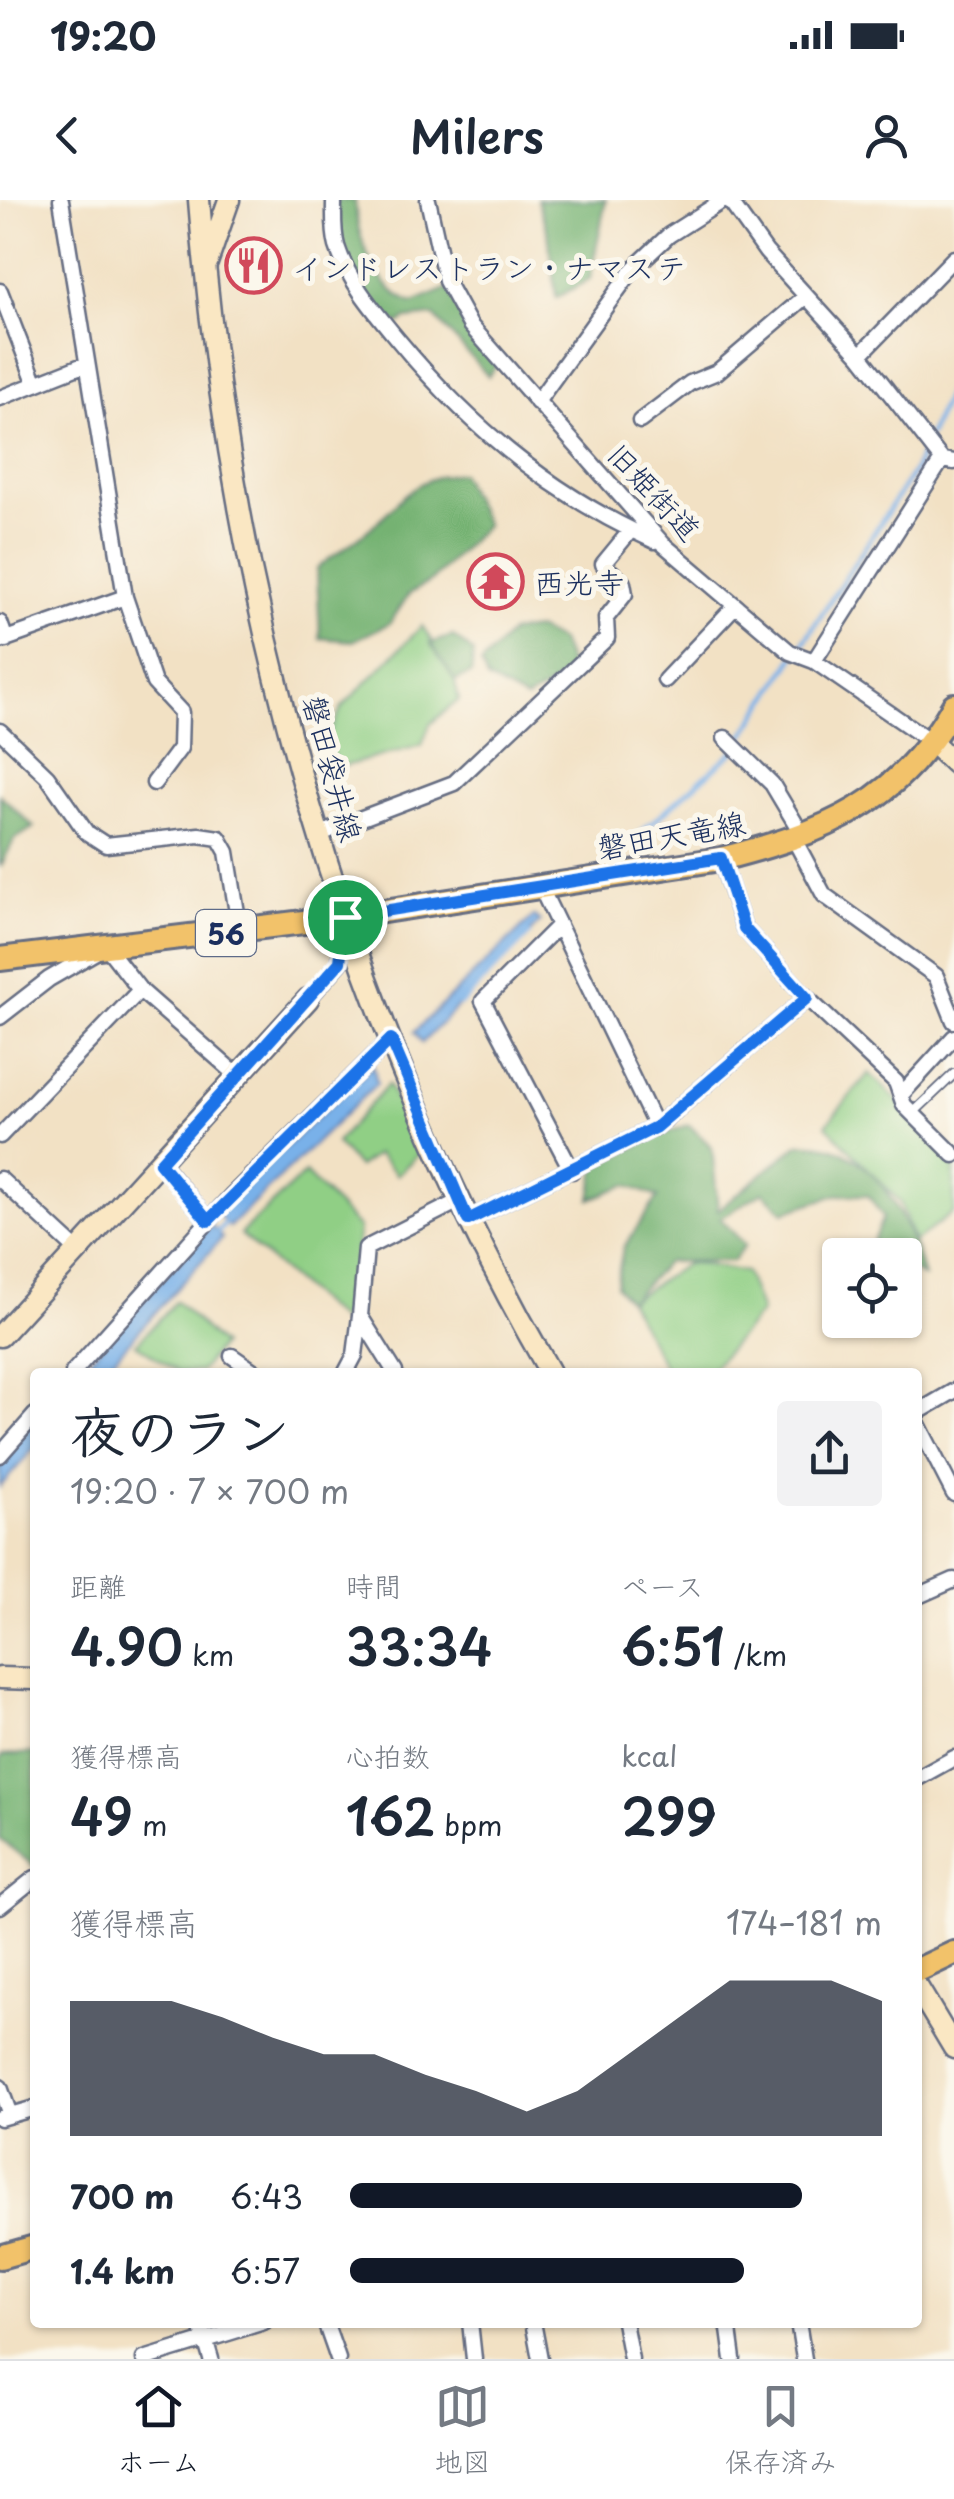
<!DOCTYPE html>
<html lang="ja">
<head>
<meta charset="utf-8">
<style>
  :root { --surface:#fff; --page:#f2f2f3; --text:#1f2937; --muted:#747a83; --line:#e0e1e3; --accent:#111827 }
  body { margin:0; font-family:"Playpen Sans","Klee One",sans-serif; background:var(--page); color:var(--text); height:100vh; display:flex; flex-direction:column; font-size:38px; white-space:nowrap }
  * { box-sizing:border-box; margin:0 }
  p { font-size:32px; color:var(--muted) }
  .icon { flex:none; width:55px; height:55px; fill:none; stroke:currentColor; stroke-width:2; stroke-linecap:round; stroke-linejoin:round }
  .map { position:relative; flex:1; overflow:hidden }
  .details { position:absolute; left:30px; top:1168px; width:892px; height:960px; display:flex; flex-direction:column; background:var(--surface); border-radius:10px; box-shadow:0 2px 8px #0004 }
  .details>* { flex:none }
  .fabs { position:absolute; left:822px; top:1038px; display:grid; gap:20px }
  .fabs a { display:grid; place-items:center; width:100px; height:100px; border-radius:10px; background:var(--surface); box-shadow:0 2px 8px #0004; font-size:50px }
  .pin { position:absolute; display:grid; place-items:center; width:85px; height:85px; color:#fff; margin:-42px; border:5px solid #fff; border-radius:50%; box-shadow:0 2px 10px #0007 }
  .round { display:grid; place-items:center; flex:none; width:105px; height:105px; border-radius:10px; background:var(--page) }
  .headline { display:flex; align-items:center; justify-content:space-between; height:170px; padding:0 40px }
  h1 { font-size:55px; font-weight:600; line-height:75px }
  .stats { display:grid; grid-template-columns:repeat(3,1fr); gap:15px; height:170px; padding:10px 40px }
  .stats div { display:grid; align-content:center }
  .stats b { font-size:50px; font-weight:600 }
  .stats small { font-size:28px; font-weight:400 }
  .stats p { font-size:28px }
  .chart { height:280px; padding:20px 40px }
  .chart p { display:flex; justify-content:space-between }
  .chart svg { width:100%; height:180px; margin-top:10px; fill:var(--accent); opacity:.7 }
  ul { padding:0 40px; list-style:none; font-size:32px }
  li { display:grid; grid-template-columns:160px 120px 1fr; align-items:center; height:75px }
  li i { height:25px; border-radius:12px; background:var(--accent) }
  .status { display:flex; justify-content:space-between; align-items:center; height:70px; padding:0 50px; background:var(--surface); direction:ltr }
  .status svg { height:28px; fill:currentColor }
  header { display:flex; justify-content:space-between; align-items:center; height:130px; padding:0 40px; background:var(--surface); font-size:45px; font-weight:600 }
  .menu { display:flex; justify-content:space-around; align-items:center; height:140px; border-top:2px solid var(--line); background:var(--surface); font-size:28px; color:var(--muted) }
  .menu a { display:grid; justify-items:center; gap:5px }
  .menu .active { color:var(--accent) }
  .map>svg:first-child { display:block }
  .green { fill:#90cf85; stroke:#567f72; stroke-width:2.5 }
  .forest { fill:#74b272; stroke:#487068; stroke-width:2.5 }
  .water { fill:#79b1e9; stroke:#4a70a4; stroke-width:2.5 }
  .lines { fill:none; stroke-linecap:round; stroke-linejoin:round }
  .stream { stroke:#79b1e9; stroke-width:5 }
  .lane-casing { stroke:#666d82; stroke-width:12 }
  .street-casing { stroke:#666d82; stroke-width:19 }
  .secondary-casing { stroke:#666d82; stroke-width:25 }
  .primary-casing { stroke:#666d82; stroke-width:28 }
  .lane { stroke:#fff; stroke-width:8 }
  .street { stroke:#fff; stroke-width:14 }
  .secondary { stroke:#fae7c3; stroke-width:20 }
  .primary { stroke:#f2c26a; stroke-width:22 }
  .route-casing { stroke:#fff; stroke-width:20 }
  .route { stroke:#1a73e8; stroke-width:12 }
  .labels { text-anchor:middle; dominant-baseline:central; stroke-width:10; stroke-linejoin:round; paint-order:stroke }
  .shield { fill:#fbf7ec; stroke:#5e6b89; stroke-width:2.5 }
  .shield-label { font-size:28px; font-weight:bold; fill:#1b2f5e }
  .poi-label { font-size:30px; fill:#1b2f5e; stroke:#fbf7ec; text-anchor:start }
  .street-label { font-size:30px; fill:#1b2f5e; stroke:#fbf7ec }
</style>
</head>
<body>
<div class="status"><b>19:20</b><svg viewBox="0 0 49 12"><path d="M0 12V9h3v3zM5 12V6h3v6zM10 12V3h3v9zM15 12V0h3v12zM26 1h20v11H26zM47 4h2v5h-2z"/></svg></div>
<header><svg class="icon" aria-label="back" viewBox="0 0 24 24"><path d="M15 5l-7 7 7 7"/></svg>Milers<svg class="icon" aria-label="person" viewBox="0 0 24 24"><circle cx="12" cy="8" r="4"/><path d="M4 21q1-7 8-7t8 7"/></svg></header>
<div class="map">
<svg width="954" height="2159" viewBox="0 0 954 2159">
  <rect width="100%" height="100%" fill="#fbf7ec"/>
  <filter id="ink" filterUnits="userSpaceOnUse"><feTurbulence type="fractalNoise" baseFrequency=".01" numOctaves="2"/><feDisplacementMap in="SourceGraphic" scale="20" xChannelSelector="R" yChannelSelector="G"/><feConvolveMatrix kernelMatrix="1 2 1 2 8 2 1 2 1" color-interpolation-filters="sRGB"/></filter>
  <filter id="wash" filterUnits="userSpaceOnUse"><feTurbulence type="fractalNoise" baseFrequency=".0048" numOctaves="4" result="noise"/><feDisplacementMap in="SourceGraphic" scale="40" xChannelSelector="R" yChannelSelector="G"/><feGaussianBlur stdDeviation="2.25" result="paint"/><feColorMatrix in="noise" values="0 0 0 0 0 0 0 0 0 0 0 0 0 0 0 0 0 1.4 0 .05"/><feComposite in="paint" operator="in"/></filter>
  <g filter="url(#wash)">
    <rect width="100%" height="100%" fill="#f2e1c4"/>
    <path class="green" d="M422 426 452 470 459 500 430 524 422 545 337 568 327 538 342 507Z
      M869 873 954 955V1012L914 1042 900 1002 826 925Z
      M388 884 422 951 397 975 377 954 358 967 336 943Z
      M305 973 359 1028 349 1128 240 1034Z
      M696 1063 746 1072 761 1112 709 1172H667L629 1101 686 1064Z
      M176 1101 221 1145 200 1172H178L136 1144Z"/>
    <path class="forest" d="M335 0H355C356 38 376 90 413 103L449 88 496 166 488 176 434 116 407 119 398 124C350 89 340 57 335 0Z
      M537 0H606L590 79 556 98 548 33Z
      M460 273 486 325 431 381 409 394 390 423 353 441 320 438 317 369C333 353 352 345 368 330 403 301 410 277 460 273Z
      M537 429 560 441 572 472 526 500 487 479 481 464 511 432Z
      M453 436 474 453 471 474 455 481 430 443Z
      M0 595 34 627 14 640 0 668Z
      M689 925 712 947 718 1010 799 944C871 938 908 1018 924 1077L905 1066V1055H879L870 1048 883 1017 868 995H836L784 1012 763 992 720 1018 745 1045 733 1061 667 1062 629 1101 616 1086 623 1048 658 997 626 985 591 999 596 968 656 936Z
      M35 1553V1667L0 1639V1561L3 1555Z"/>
    <path class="water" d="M534 716 540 722 422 843 414 832Z
      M373 865 377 883 229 1027 216 1012Z
      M211 1025 222 1038 102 1172H78Z
      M35 1220V1247L0 1287V1258Z"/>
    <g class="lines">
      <path class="stream" d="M929 235 947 195 954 168
        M624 647 733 552 914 271 925 245
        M460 804 529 734
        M213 1037 229 1019"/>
    </g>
  </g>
  <g filter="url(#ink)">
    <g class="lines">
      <defs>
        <path id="lane" d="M913 913 954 874"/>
        <path id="street" d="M334 0C334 14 333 32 337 46 348 81 376 113 399 141 470 227 553 296 655 341
          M428 0 446 81 470 125 663 344 790 452 814 461 933 543
          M729 0 766 52 860 155 942 260 954 262
          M0 91 36 184
          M860 155 954 58
          M0 198 86 164
          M537 202 633 69 669 35 724 0
          M640 221 690 183 717 172 806 96
          M125 397 154 483 181 512 180 548 154 583
          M0 423 6 440
          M0 441 125 397 61 0
          M814 461 942 260
          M665 480 735 406
          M0 531 47 576 86 632 106 645 199 635 219 638 227 652 240 731
          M725 538 772 584 803 636
          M320 634 454 583 607 438 606 418 625 394 623 383 603 364 631 330
          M794 639 824 695 936 776 954 821
          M721 659 744 728 807 798 896 882 904 905 954 955
          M540 686 656 927
          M557 727 483 801 572 971
          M308 799 340 763 344 722
          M0 817 49 779 106 746 140 790 238 876
          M901 895 954 837
          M0 936 140 790
          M161 963 208 1021
          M0 979 79 1052
          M468 1020 656 927 807 798
          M232 1156 255 1172
          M73 1172 231 996 391 839
          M346 1172 355 1155 360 1116
          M395 1172 360 1116 366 1048 459 1001
          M918 1212 954 1191
          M918 1224 954 1294
          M0 1255 35 1215
          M918 1396 954 1380
          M918 1578 954 1558
          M0 1706 35 1678
          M0 1887 10 1915
          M0 1918 35 1908
          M200 2122 211 2159
          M325 2122 338 2159
          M470 2122 474 2159
          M533 2122 540 2159
          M624 2122 631 2159
          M728 2122 733 2159
          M798 2122 804 2159
          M144 2159 264 2122"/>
        <path id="secondary" d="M199 0C231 406 346 819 550 1172
          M207 63 229 0
          M933 543 954 563
          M0 1136 308 799
          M0 1478 35 1479
          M918 1788 954 1848"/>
        <path id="primary" d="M0 759 345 717 721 659C826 632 899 604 954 505
          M918 1770 954 1753
          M0 2057 35 2047"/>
      </defs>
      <use href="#lane" class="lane-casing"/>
      <use href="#street" class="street-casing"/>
      <use href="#secondary" class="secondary-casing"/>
      <use href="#primary" class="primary-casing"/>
      <use href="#lane" class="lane"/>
      <use href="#street" class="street"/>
      <use href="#secondary" class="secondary"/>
      <use href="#primary" class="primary"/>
    </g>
  </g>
  <g class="lines" filter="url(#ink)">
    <defs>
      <path id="route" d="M721 658 744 728 807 798 656 927 468 1020 391 839 208 1021 160 963 340 762 345 717Z"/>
    </defs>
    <use href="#route" class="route-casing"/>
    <use href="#route" class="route"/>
  </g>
  <defs>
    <symbol id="restaurant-ring" viewBox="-11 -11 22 22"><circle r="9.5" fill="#fbf7ec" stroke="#d1495b" stroke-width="1.5"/><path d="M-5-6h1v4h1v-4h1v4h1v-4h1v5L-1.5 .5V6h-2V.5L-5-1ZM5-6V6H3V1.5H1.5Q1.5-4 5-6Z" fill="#d1495b"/></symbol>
    <symbol id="temple-ring" viewBox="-11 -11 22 22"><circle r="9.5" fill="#fbf7ec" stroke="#d1495b" stroke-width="1.5"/><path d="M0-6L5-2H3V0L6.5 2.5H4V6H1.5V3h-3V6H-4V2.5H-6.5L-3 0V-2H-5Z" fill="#d1495b"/></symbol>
  </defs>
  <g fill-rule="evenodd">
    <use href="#restaurant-ring" x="222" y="34" width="63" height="63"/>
    <use href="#temple-ring" x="464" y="350" width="63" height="63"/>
  </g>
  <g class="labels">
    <rect class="shield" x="196" y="710" width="60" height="46" rx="8"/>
    <g class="shield-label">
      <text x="226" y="733">56</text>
    </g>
    <g class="poi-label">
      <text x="292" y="66">インドレストラン・ナマステ</text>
      <text x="534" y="381">西光寺</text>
    </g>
    <g class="street-label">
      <text transform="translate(655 291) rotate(47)">旧姫街道</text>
      <text transform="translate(334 568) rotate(75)">磐田袋井線</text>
      <text transform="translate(671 634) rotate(-10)">磐田天竜線</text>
    </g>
  </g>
</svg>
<div class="fabs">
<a><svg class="icon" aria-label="locate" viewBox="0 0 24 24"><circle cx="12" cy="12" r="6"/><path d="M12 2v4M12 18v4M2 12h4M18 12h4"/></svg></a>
</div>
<div class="pin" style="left:345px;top:717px;background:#1e9e55"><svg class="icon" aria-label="arrive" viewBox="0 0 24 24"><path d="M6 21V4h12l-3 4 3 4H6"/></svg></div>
<section class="details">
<div class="headline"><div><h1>夜のラン</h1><p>19:20 · 7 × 700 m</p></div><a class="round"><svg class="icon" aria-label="share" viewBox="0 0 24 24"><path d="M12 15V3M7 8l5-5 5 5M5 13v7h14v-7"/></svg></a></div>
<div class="stats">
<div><p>距離</p><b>4.90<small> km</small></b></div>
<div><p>時間</p><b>33:34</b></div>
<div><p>ペース</p><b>6:51<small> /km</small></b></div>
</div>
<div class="stats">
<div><p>獲得標高</p><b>49<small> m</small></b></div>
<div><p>心拍数</p><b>162<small> bpm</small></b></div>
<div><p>kcal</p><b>299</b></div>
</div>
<div class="chart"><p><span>獲得標高</span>174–181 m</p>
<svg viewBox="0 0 160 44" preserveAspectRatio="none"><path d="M0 44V11L10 11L20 11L30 15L40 20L50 24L60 24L70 29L80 33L90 38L100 33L110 24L120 15L130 6L140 6L150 6L160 11V44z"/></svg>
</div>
<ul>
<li><b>700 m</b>6:43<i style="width:85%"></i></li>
<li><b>1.4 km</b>6:57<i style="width:74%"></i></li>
</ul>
</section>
</div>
<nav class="menu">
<a class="active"><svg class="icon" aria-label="home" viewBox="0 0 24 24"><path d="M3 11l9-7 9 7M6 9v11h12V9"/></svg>ホーム</a>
<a><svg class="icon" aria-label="map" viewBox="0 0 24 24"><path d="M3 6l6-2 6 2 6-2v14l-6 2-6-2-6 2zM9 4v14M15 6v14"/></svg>地図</a>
<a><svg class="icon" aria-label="saved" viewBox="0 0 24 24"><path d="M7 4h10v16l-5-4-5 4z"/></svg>保存済み</a>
</nav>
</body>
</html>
